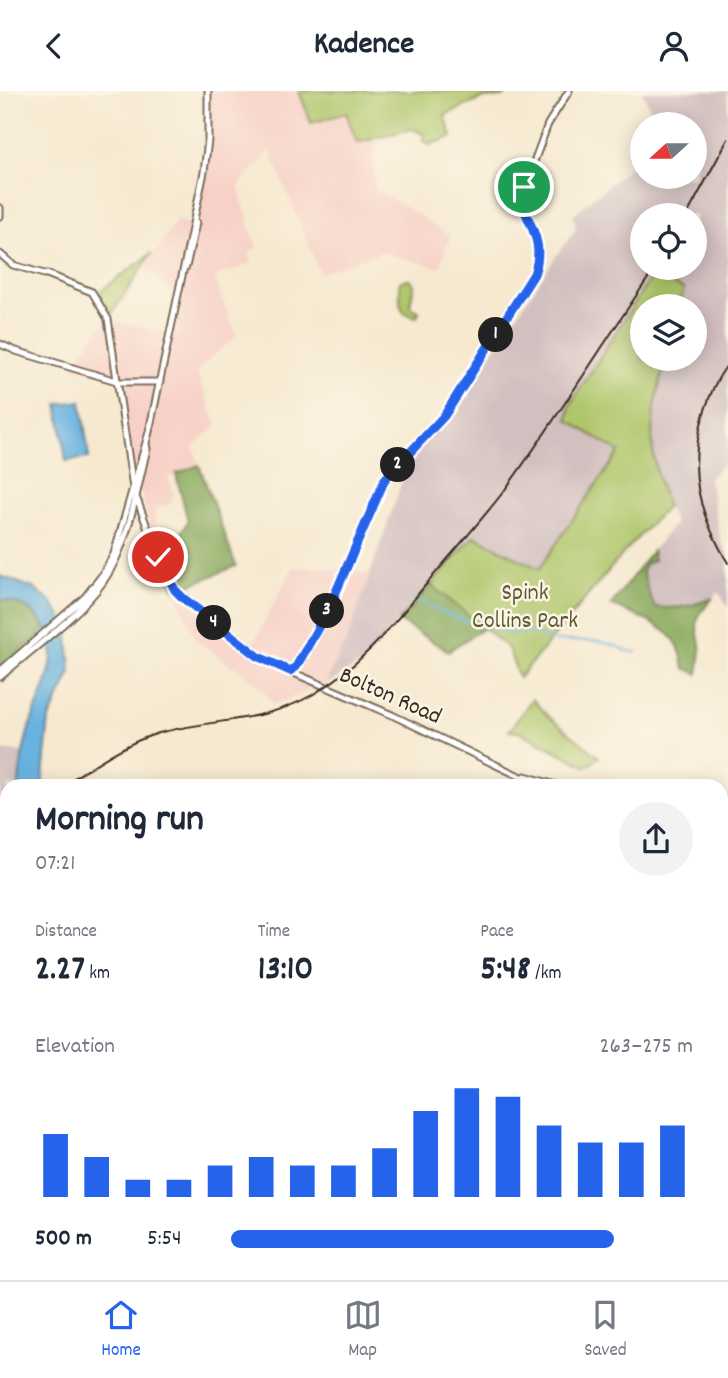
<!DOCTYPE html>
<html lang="en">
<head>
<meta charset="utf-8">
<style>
  :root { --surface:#fff; --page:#f2f2f3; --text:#1f2937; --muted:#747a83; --line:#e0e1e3; --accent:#2563eb }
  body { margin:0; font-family:Dekko,sans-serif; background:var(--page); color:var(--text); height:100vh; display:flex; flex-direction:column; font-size:26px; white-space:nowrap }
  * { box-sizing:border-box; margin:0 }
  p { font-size:23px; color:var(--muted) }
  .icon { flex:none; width:38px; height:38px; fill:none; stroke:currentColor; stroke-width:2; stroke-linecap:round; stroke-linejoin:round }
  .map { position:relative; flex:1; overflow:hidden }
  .drawer { position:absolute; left:0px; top:688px; width:728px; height:502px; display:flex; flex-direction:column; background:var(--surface); border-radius:21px 21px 0 0; box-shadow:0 4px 18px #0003 }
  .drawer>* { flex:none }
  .needle { width:46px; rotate:249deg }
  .controls { position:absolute; left:630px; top:21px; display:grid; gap:14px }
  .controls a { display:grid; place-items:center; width:77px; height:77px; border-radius:50%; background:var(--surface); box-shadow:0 4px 18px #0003; font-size:35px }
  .pin { position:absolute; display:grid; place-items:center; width:60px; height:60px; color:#fff; margin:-30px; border:4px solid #fff; border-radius:50%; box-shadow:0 2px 7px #0007 }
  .km { position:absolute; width:35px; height:35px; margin:-18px; border-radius:50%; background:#222; color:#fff; font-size:19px; line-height:35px; text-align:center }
  .round { display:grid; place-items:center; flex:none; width:74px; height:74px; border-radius:37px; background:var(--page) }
  .headline { display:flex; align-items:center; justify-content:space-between; height:119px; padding:0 35px }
  h1 { font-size:38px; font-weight:700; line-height:52px }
  .metrics { display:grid; grid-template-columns:repeat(3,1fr); gap:10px; height:119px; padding:7px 35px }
  .metrics div { display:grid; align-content:center }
  .metrics b { font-size:35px; font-weight:700 }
  .metrics small { font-size:19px; font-weight:400 }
  .metrics p { font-size:19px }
  .chart { height:196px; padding:14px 35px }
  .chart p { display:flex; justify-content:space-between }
  .chart svg { width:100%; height:126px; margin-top:7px; stroke:var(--accent); stroke-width:6 }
  ul { padding:0 35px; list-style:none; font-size:23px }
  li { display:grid; grid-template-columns:112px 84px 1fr; align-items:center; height:52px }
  li i { height:18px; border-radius:9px; background:var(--accent) }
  header { display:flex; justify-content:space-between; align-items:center; height:91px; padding:0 35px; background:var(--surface); font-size:32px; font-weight:700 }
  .tab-bar { display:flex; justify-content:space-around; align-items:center; height:98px; border-top:2px solid var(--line); background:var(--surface); font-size:19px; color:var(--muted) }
  .tab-bar a { display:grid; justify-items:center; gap:4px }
  .tab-bar .on { color:var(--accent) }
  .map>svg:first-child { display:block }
  .built { fill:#f7d1c7 }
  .industrial { fill:#d2bfc0 }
  .green { fill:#afc66b; stroke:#757844; stroke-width:2 }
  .forest { fill:#8bab5f; stroke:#636a3e; stroke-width:2 }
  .water { fill:#67b2e0; stroke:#516e7f; stroke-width:2 }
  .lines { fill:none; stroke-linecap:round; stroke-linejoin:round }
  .stream { stroke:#67b2e0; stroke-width:2 }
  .secondary-casing { stroke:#7c6d5c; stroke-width:9 }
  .secondary { stroke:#fff; stroke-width:5 }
  .rail { stroke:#3b2a1e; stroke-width:2 }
  .route-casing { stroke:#fff; stroke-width:14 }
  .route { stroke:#2563eb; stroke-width:9 }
  .labels { text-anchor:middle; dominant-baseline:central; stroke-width:5; stroke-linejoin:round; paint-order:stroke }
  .park-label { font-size:24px; fill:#5e5935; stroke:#fcf5e5 }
  .street-label { font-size:24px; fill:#3b2a1e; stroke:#fcf5e5 }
</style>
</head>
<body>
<header><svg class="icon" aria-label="back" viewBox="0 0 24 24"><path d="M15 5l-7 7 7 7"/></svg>Kadence<svg class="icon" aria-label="person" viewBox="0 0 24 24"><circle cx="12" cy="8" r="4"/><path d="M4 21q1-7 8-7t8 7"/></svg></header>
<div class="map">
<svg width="728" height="1189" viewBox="0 0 728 1189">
  <rect width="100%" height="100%" fill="#fcf5e5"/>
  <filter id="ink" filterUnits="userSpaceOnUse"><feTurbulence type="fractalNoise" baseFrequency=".0143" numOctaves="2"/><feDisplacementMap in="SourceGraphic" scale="14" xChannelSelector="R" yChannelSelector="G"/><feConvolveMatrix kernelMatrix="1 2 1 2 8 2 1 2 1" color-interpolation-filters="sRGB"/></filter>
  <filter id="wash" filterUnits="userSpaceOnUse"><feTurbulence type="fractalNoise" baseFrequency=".00686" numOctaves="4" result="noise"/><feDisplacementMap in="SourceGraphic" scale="28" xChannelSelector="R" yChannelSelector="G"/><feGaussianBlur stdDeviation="1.57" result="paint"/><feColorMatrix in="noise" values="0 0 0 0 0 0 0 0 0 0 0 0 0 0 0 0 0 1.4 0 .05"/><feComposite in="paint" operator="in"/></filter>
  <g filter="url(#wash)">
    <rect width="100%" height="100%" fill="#f6e9d0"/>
    <path class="built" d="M208 0H299L312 32 346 21 357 52 377 47 374 63 375 100 392 107 450 145 440 177 381 161 320 182 270 59 238 96 257 157 249 161 252 172 214 186 236 245 196 280 217 335 193 355 199 374 168 387 174 403 171 412 155 417 156 434 150 438 140 397 133 389 119 288 73 275 106 228 176 244 183 207 162 193 161 190 145 177 176 130 194 133 208 47Z
      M293 476 346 478 371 484 350 541 325 594 274 613 257 592 196 549 175 500 250 559Z
      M721 827 728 832V900L721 904Z
      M0 1152 7 1158V1183H25L28 1189H0Z
      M199 1183H262L264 1189H200Z
      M487 1183H600L594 1189H484Z"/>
    <path class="industrial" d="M642 0H728V368L709 387 721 451 728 463V517L719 501 713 507 697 514H683L674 518 655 516 648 503 642 480 646 473 654 469 652 460 675 432 667 416 653 369 651 340 657 303 666 268H695V215H679L683 199 667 190 673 177H695V124H642V177H657L570 314 568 328 619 360 539 478 474 445 362 572 325 594 350 541 413 359 426 346 498 253 554 168 576 138 573 124 642 66V86H695V33H657Z
      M0 659 23 661 18 695H7V728L0 733Z
      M7 747V941L0 929V748Z"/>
    <path class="green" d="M299 0H509L503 6 484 7 445 24 452 46 429 54 423 50 424 43 412 38 357 52 346 22 311 32Z
      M152 162 108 228 95 204Z
      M657 177H673L667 190 684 198 679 215H642V268H666C650 329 645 355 667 416L625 460 519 587 508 557 431 494 474 445 539 478 619 361 568 329 570 314Z
      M407 188 411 189 414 194 410 214 411 217 419 220 417 226 404 222 400 213V191Z
      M532 608 549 626 599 666 587 676 520 641 509 640Z
      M428 1183H480L477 1189H430Z"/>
    <path class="forest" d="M199 374 236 475 175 500 164 472 188 430 176 383Z
      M652 460 654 469 646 473 642 480 649 503 655 516C675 519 694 515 713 507 696 526 694 528 700 553 702 562 699 574 698 583L684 577C682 568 681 558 675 550 666 535 627 521 611 514Z
      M431 494 484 537 448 560 399 530Z
      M0 509C21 511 34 519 46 538L0 578Z
      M721 1114 728 1126V1175L721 1167Z
      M660 1183H714L719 1189H665Z"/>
    <path class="water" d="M81 310 89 367 66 370 58 313Z
      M0 485 33 497 51 511 60 524 68 545 71 581 49 628 42 695H19C20 677 23 658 28 641 38 605 67 567 42 531 31 516 17 511 0 509Z"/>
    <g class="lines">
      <path class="stream" d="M416 509 461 529 511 543 530 541 555 550H597L616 555 627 560 637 561
        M377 1189 389 1183"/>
    </g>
  </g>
  <g filter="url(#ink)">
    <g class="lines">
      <defs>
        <path id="secondary" d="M0 117V125
          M0 163 13 174 44 183
          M186 176 196 132
          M47 183 92 201 108 228 133 397 158 466 178 502 266 570 392 624 540 695
          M0 253 16 260 120 291H160
          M0 580 84 507 103 483 114 463 149 341 204 81 208 49V0
          M290 580 301 569 329 517 385 388 440 330 534 183C549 141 520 134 522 103L548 33 569 0
          M0 586C32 558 79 525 103 491 129 453 136 402 147 358L146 352
          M525 685 559 695
          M721 733 728 732
          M721 875 728 871
          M721 880 728 893
          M0 1153 7 1159
          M26 1183 28 1189
          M484 1189 487 1183"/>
      </defs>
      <use href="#secondary" class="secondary-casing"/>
      <use href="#secondary" class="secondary"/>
      <path class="rail" d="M687 124 728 48
        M728 273C716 288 710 304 704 322 687 380 698 421 728 472
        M62 695C93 675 124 652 159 642 211 628 264 632 312 604 361 576 394 532 429 490 454 460 480 431 504 400 557 328 604 251 655 177
        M0 734 7 730
        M0 947 7 952
        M721 1117 728 1129"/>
    </g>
  </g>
  <g class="lines" filter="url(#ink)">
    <defs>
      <path id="route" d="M158 466 175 499 183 507 259 566 290 580 296 576 329 517 385 388 444 325 534 183C549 140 515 126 524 96"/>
    </defs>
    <use href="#route" class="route-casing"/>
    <use href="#route" class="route"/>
  </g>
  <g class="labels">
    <g class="park-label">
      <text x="525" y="503">Spink<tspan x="525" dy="28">Collins Park</tspan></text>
    </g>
    <g class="street-label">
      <text transform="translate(390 606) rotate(24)">Bolton Road</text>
    </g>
  </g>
</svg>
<div class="controls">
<a><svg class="needle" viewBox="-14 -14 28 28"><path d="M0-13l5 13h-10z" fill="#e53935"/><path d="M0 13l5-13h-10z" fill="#747a83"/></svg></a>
<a><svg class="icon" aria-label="locate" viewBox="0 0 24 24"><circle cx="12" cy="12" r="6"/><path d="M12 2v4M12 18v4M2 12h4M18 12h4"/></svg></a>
<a><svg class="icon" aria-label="layers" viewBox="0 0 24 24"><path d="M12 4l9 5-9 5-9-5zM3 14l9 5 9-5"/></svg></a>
</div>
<div class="pin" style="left:524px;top:96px;background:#1e9e55"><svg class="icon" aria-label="arrive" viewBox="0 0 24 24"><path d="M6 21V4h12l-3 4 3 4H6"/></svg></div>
<div class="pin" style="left:158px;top:466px;background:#d93025"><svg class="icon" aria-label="check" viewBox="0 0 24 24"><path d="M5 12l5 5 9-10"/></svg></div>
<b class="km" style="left:496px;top:244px">1</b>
<b class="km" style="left:398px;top:374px">2</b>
<b class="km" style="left:327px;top:520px">3</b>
<b class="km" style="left:214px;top:532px">4</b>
<section class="drawer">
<div class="headline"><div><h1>Morning run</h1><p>07:21</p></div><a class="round"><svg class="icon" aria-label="share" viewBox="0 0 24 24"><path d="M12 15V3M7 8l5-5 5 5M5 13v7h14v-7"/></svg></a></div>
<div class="metrics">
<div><p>Distance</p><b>2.27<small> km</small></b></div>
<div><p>Time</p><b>13:10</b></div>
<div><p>Pace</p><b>5:48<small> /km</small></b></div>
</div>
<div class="chart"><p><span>Elevation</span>263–275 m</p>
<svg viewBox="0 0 160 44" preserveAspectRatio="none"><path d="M5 44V22M15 44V30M25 44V38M35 44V38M45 44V33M55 44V30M65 44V33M75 44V33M85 44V27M95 44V14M105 44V6M115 44V9M125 44V19M135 44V25M145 44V25M155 44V19"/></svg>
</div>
<ul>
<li><b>500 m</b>5:54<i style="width:83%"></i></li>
</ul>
</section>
</div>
<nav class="tab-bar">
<a class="on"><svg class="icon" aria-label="home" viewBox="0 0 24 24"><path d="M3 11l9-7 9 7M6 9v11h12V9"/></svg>Home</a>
<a><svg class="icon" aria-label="map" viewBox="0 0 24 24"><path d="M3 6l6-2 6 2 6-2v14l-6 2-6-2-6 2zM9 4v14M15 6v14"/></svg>Map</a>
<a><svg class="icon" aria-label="saved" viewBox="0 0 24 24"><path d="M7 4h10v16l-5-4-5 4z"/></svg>Saved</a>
</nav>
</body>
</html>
